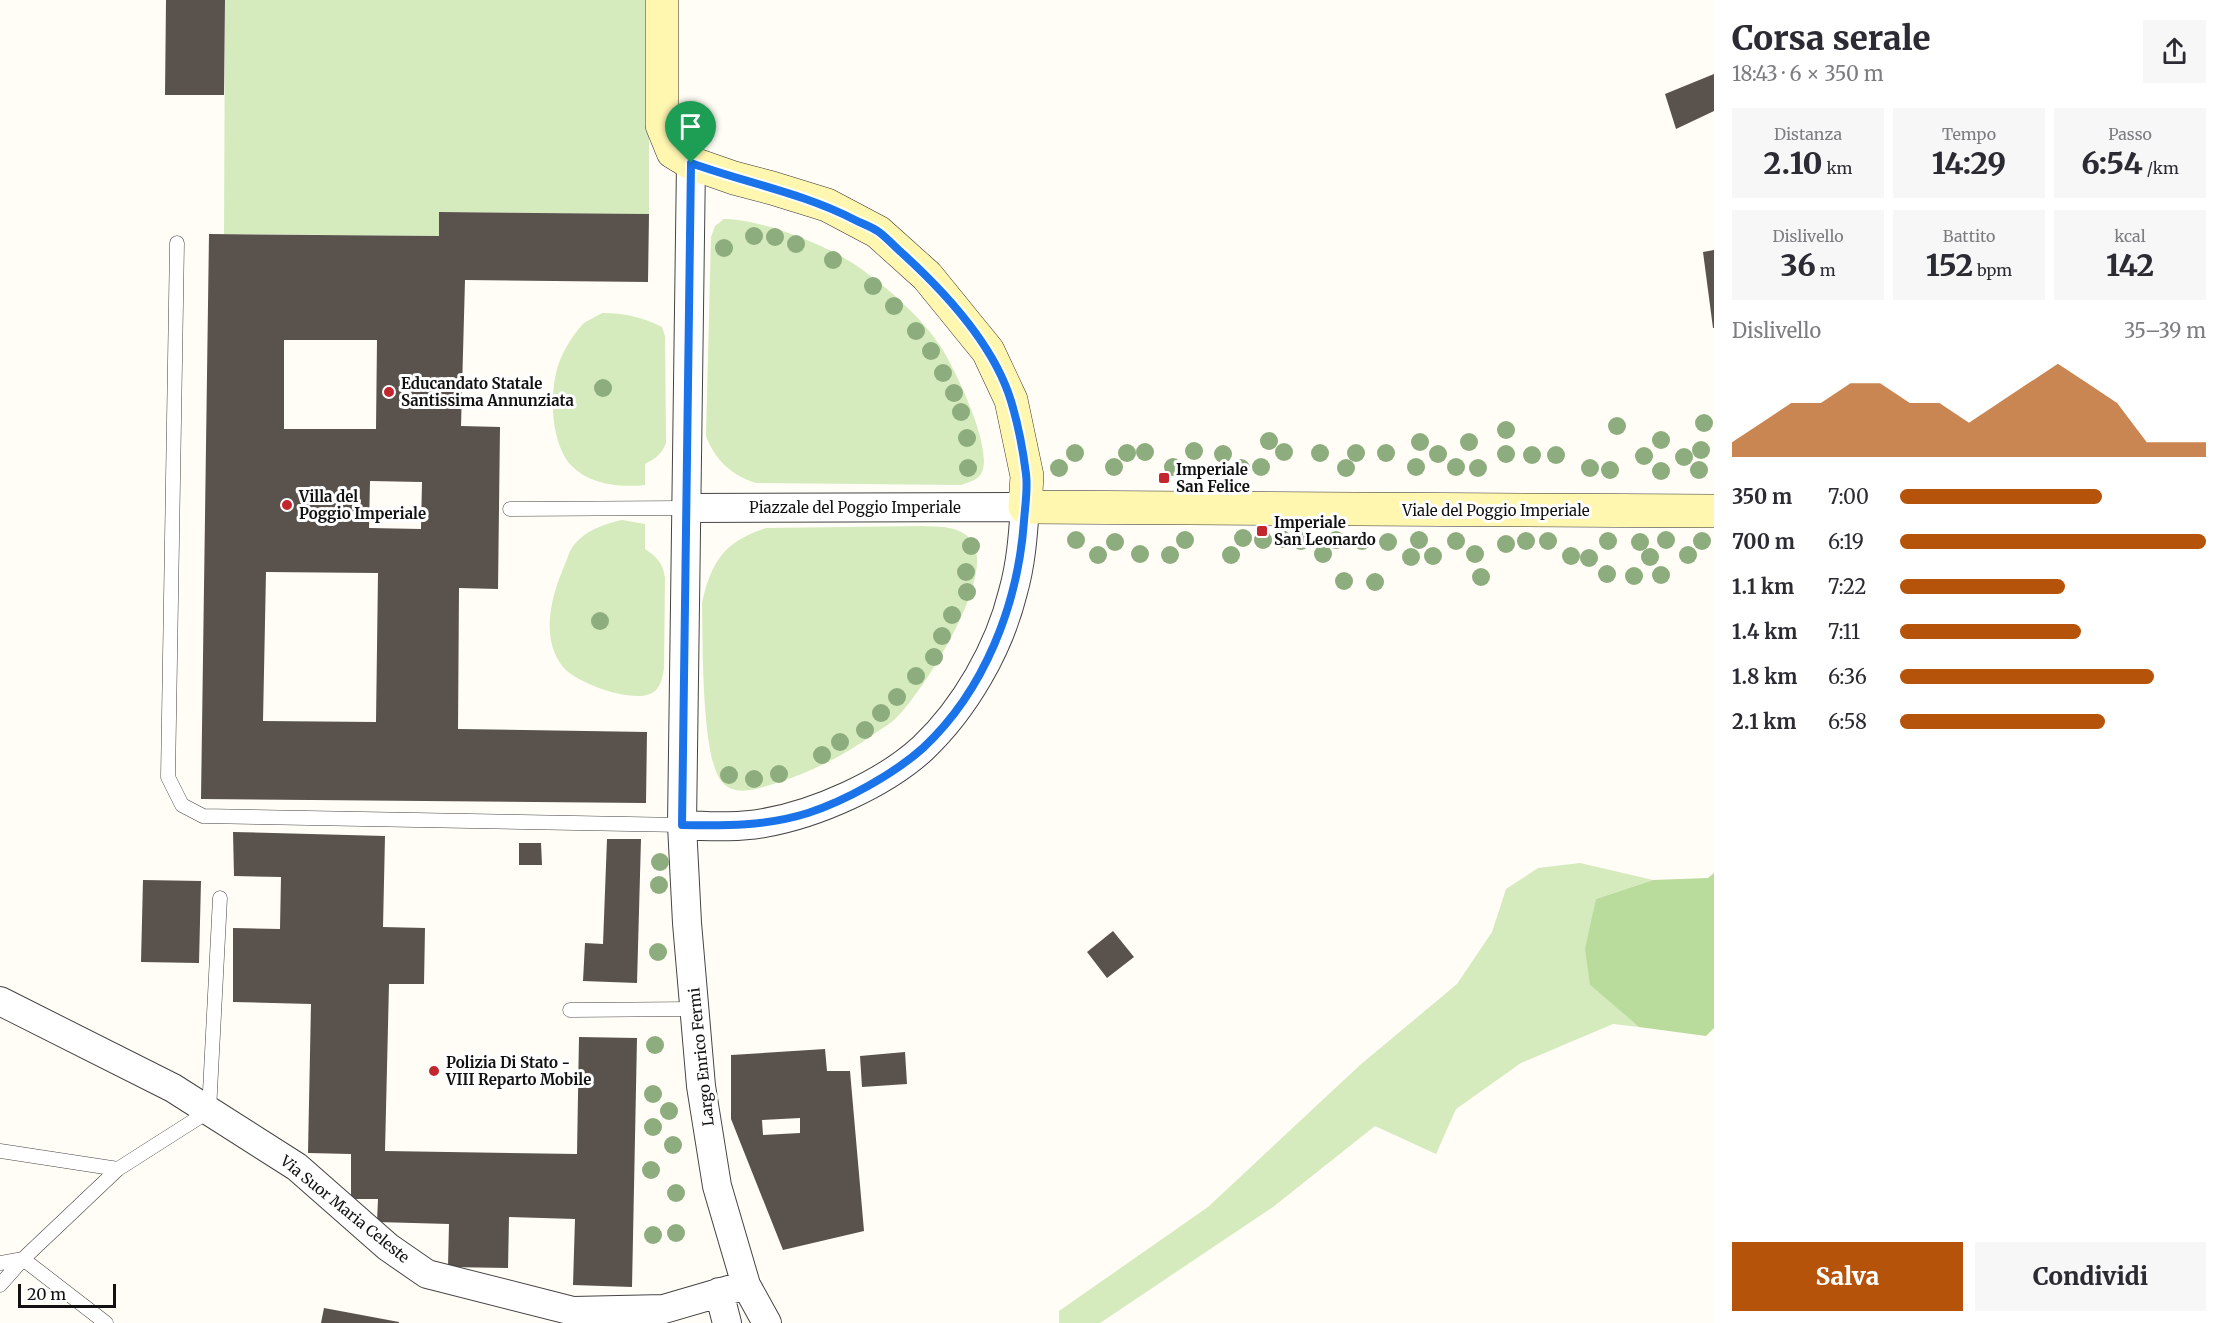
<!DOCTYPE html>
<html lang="it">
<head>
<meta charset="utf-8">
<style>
  :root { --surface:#fff; --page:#f7f7f7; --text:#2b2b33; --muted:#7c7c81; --accent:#b45309 }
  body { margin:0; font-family:Merriweather,serif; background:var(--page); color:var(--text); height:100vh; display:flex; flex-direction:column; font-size:22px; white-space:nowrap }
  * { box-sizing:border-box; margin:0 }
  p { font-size:20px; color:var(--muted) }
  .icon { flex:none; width:33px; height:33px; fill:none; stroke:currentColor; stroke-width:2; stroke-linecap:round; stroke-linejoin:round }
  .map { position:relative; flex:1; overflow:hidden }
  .drawer { display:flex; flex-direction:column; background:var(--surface); width:510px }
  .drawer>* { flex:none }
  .scale { position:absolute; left:18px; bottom:15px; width:98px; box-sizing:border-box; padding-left:6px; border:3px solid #111; border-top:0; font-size:16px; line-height:21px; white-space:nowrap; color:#111; -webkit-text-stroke:4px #fff; paint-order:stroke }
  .pin { position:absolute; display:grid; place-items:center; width:51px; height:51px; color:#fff; margin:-62px -26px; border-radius:50% 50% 50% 0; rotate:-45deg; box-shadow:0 0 6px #0007 }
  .pin .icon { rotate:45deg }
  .round { display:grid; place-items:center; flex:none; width:63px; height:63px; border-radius:0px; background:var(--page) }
  .headline { display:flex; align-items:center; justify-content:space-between; height:102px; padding:0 18px }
  h1 { font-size:33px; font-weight:800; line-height:45px }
  .stats { display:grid; grid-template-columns:repeat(3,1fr); gap:9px; height:102px; padding:6px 18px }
  .stats div { display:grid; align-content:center; border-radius:0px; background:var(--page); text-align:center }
  .stats b { font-size:30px; font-weight:800 }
  .stats small { font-size:16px; font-weight:400 }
  .stats p { font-size:16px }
  .chart { height:168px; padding:12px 18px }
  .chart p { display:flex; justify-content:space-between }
  .chart svg { width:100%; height:108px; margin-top:6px; fill:var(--accent); opacity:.7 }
  .button { display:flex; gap:12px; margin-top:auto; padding:12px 18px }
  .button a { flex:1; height:69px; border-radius:0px; background:var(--accent); color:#fff; font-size:24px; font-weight:800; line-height:69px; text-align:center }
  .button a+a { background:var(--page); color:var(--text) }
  ul { padding:0 18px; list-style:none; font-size:20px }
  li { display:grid; grid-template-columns:96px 72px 1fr; align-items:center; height:45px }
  li i { height:15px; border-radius:8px; background:var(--accent) }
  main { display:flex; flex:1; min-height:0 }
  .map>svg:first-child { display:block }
  .green { fill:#d5ebbd }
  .forest { fill:#b9dc9c }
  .building { fill:#5a524d; fill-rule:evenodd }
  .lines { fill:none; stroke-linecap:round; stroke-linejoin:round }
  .lane-casing { stroke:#444; stroke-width:15 }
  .street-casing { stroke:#444; stroke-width:30 }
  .secondary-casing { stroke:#333; stroke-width:34 }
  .lane { stroke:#fff; stroke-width:14 }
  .street { stroke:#fff; stroke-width:28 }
  .secondary { stroke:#fff6b0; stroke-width:33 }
  .tree { fill:#8dad7f }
  .route-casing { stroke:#fff; stroke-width:12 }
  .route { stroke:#1a73e8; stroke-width:8 }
  .poi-dot { fill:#c4262e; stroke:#fff; stroke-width:2 }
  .labels { text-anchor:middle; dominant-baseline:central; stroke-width:6; stroke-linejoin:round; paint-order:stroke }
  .poi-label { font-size:15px; font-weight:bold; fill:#111; stroke:#fff; text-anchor:start }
  .street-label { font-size:15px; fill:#111; stroke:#fff }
</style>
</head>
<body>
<main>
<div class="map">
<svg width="1714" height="1323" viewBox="0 0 1714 1323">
  <rect width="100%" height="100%" fill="#fffdf5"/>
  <path class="green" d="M225 0H649V214L439 212V236L224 234Z
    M724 219C762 219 829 246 860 268 889 289 921 317 941 347 955 369 995 451 981 474 976 481 969 482 961 485L756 483C731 475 715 460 706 436L711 237 715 226Z
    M602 313C624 313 642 317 662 327L665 336 666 443C661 455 656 458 645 464V485C618 488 583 484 566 459 551 435 550 395 557 369 561 354 572 336 582 325 587 320 596 317 602 313Z
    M622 520 645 524V549C657 557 663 563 665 578L664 669C662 678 661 688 652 693 633 704 576 683 563 667 539 637 552 593 566 562 568 557 570 549 574 545 586 530 604 524 622 520Z
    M922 526C939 527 960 525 972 541 997 576 923 692 896 718 890 724 881 729 874 734 842 757 811 772 773 784 757 789 735 797 722 782 701 758 703 639 702 603 711 561 725 541 766 528Z
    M1580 863 1653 880 1596 899 1590 985 1639 1027 1613 1024 1521 1063 1456 1109 1436 1154 1375 1126 1273 1207 1100 1323H1059V1311L1208 1207 1360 1065 1457 984 1492 932 1506 889 1538 868Z"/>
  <path class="forest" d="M1714 873V1028L1706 1036 1639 1027 1590 985 1585 949 1596 899 1653 880 1708 878Z"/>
  <path class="building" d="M166 0H225L224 95H165Z
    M1714 74V111L1676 129 1665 94Z
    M439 212 649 214 648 282 465 280 461 426 500 427 498 589 459 588 458 729 647 732 646 803 201 799 209 234 439 236ZM284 340H377L376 429H284ZM370 481 422 482 421 529 369 528ZM266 572 378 573 376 722 263 721Z
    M1714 250V328H1713L1703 252Z
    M233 832 385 836 383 927 425 928 424 984H389L385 1151 577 1154 579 1037 637 1038 632 1287 573 1285 575 1219 509 1217 508 1268 448 1267 449 1224 377 1222 378 1199H351V1154L308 1153 311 1004 233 1002V928L280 929 281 877 234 876Z
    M607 839H641L637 983 583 981 585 943 603 944Z
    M519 843H541L542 865H519Z
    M143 880 201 881 199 963 141 962Z
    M1113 931 1134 957 1107 978 1087 952Z
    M825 1049 827 1071H850L864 1231 783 1250 731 1119V1055ZM800 1118V1133L763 1135 762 1120Z
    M905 1052 907 1084 862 1087 860 1056Z
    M324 1308 399 1322V1323H321Z"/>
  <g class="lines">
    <defs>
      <path id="lane" d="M177 243 168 777 182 805 203 816 682 825
        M510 509 685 508
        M570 1010 695 1009
        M0 1151 118 1169
        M0 1263 23 1259 106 1323
        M0 1285 23 1259 118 1169 209 1111 220 898"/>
      <path id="street" d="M691 163 682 825 687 923 701 1086 717 1186 746 1285 767 1323
        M682 825C709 826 737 828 764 823 816 814 884 784 923 748 965 708 999 649 1013 592 1021 564 1023 535 1025 507L685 508
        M0 1001 173 1088 297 1167 388 1247 427 1274 573 1311 664 1309 746 1285
        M719 1292 727 1323"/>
      <path id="secondary" d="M662 0V125L673 152 691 163 734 178 772 188 827 205 878 232 927 276 988 351 1011 400 1027 476 1025 507 1714 511"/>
    </defs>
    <use href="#lane" class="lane-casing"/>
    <use href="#street" class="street-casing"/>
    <use href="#secondary" class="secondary-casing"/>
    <use href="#lane" class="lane"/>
    <use href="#street" class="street"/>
    <use href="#secondary" class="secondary"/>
  </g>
  <g class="tree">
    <circle cx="754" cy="236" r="9"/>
    <circle cx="775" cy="237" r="9"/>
    <circle cx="796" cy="244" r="9"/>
    <circle cx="724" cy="248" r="9"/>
    <circle cx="833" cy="260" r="9"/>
    <circle cx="873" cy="286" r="9"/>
    <circle cx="894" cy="306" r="9"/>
    <circle cx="916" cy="331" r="9"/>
    <circle cx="931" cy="351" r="9"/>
    <circle cx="943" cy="373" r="9"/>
    <circle cx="603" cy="388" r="9"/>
    <circle cx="954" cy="393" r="9"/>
    <circle cx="961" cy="412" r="9"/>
    <circle cx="1704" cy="423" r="9"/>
    <circle cx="1617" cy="426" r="9"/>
    <circle cx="1506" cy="430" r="9"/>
    <circle cx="967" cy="438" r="9"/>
    <circle cx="1661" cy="440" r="9"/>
    <circle cx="1269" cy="441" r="9"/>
    <circle cx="1420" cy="442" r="9"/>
    <circle cx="1469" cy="442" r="9"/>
    <circle cx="1701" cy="450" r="9"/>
    <circle cx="1194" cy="451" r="9"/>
    <circle cx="1145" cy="452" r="9"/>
    <circle cx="1284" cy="452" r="9"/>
    <circle cx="1075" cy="453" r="9"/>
    <circle cx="1127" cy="453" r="9"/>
    <circle cx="1320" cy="453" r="9"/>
    <circle cx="1356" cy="453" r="9"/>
    <circle cx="1386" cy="453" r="9"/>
    <circle cx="1223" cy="454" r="9"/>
    <circle cx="1438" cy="454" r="9"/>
    <circle cx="1506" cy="454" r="9"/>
    <circle cx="1532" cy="455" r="9"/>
    <circle cx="1556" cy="455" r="9"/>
    <circle cx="1644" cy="456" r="9"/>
    <circle cx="1684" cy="457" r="9"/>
    <circle cx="1114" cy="467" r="9"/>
    <circle cx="1173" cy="467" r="9"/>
    <circle cx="1261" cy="467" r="9"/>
    <circle cx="1416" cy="467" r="9"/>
    <circle cx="1456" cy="467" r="9"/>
    <circle cx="968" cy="468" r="9"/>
    <circle cx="1059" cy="468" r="9"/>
    <circle cx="1241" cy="468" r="9"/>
    <circle cx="1346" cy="468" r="9"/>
    <circle cx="1478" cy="468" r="9"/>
    <circle cx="1590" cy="468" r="9"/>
    <circle cx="1610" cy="470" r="9"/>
    <circle cx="1699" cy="470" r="9"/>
    <circle cx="1661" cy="471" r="9"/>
    <circle cx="1243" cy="538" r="9"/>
    <circle cx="1282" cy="539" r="9"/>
    <circle cx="1076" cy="540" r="9"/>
    <circle cx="1185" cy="540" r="9"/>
    <circle cx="1263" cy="540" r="9"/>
    <circle cx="1336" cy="540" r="9"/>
    <circle cx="1419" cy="540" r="9"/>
    <circle cx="1666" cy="540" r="9"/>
    <circle cx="1301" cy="541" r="9"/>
    <circle cx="1362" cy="541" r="9"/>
    <circle cx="1456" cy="541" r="9"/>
    <circle cx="1526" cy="541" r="9"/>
    <circle cx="1548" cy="541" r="9"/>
    <circle cx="1608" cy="541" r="9"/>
    <circle cx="1702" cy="541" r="9"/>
    <circle cx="1115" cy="542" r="9"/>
    <circle cx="1388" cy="542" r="9"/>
    <circle cx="1640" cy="542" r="9"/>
    <circle cx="1506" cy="544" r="9"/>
    <circle cx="971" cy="546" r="9"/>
    <circle cx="1140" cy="554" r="9"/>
    <circle cx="1323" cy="554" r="9"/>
    <circle cx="1475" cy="554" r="9"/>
    <circle cx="1098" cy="555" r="9"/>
    <circle cx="1170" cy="555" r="9"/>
    <circle cx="1231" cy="555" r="9"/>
    <circle cx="1688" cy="555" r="9"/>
    <circle cx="1433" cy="556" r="9"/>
    <circle cx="1571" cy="556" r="9"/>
    <circle cx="1411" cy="557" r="9"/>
    <circle cx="1650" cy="557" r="9"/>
    <circle cx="1589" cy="558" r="9"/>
    <circle cx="966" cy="572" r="9"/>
    <circle cx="1607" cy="574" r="9"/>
    <circle cx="1661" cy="575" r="9"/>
    <circle cx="1634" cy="576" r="9"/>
    <circle cx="1481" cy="577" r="9"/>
    <circle cx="1344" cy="581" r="9"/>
    <circle cx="1375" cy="582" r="9"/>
    <circle cx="967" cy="592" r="9"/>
    <circle cx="952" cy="615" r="9"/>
    <circle cx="600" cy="621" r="9"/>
    <circle cx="942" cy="636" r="9"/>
    <circle cx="934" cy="657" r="9"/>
    <circle cx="916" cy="676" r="9"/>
    <circle cx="897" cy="697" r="9"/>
    <circle cx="881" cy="713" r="9"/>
    <circle cx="865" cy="730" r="9"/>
    <circle cx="840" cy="742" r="9"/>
    <circle cx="822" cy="755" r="9"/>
    <circle cx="779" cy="774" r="9"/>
    <circle cx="729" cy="775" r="9"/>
    <circle cx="754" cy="779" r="9"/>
    <circle cx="660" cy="862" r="9"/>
    <circle cx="659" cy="885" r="9"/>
    <circle cx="658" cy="952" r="9"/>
    <circle cx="655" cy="1045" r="9"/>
    <circle cx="653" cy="1094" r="9"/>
    <circle cx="669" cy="1111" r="9"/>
    <circle cx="653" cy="1127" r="9"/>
    <circle cx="673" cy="1145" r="9"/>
    <circle cx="651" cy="1170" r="9"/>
    <circle cx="676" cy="1193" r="9"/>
    <circle cx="676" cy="1233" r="9"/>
    <circle cx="653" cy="1235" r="9"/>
  </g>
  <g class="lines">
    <defs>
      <path id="route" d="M691 163C746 183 803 193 855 220 863 224 872 227 879 232 887 238 895 247 902 253 945 292 994 345 1011 401 1018 424 1023 450 1026 474 1028 489 1025 506 1024 521 1018 604 985 690 923 748 894 774 845 801 808 813 767 826 725 826 682 825Z"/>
    </defs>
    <use href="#route" class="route-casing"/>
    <use href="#route" class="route"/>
  </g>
  <g class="poi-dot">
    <circle cx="389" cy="392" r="6"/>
    <rect x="1158" y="472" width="12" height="12" rx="3"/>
    <circle cx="287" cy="505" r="6"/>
    <rect x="1256" y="525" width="12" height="12" rx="3"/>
    <circle cx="434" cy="1071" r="6"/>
  </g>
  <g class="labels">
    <g class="poi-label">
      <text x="401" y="383">Educandato Statale<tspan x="401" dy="17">Santissima Annunziata</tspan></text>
      <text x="1176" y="469">Imperiale<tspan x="1176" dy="17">San Felice</tspan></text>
      <text x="299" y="496">Villa del<tspan x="299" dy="17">Poggio Imperiale</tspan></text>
      <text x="1274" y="522">Imperiale<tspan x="1274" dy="17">San Leonardo</tspan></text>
      <text x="446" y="1062">Polizia Di Stato -<tspan x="446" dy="17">VIII Reparto Mobile</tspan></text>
    </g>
    <g class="street-label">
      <text x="855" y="507">Piazzale del Poggio Imperiale</text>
      <text x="1496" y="510">Viale del Poggio Imperiale</text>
      <text transform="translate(701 1057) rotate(-96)">Largo Enrico Fermi</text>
      <text transform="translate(345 1209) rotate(39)">Via Suor Maria Celeste</text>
    </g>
  </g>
</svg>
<div class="scale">20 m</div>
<div class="pin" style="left:691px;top:163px;background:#1e9e55"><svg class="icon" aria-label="arrive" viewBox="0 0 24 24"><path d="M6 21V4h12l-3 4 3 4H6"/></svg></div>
</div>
<section class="drawer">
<div class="headline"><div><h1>Corsa serale</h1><p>18:43 · 6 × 350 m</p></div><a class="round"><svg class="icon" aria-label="share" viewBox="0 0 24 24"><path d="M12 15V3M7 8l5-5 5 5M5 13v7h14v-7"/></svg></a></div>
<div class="stats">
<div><p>Distanza</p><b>2.10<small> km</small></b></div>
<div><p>Tempo</p><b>14:29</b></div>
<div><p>Passo</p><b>6:54<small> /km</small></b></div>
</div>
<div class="stats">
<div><p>Dislivello</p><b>36<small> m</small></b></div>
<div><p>Battito</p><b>152<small> bpm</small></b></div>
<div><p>kcal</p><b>142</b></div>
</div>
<div class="chart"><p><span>Dislivello</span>35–39 m</p>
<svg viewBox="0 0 160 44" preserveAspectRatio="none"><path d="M0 44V38L10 30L20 22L30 22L40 14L50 14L60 22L70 22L80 30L90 22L100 14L110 6L120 14L130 22L140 38L150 38L160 38V44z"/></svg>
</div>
<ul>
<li><b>350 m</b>7:00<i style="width:66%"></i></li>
<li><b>700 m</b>6:19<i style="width:100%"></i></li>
<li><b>1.1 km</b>7:22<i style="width:54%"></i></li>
<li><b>1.4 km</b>7:11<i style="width:59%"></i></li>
<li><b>1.8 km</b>6:36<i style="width:83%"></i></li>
<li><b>2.1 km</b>6:58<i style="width:67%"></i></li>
</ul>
<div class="button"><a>Salva</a><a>Condividi</a></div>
</section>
</main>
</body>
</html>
